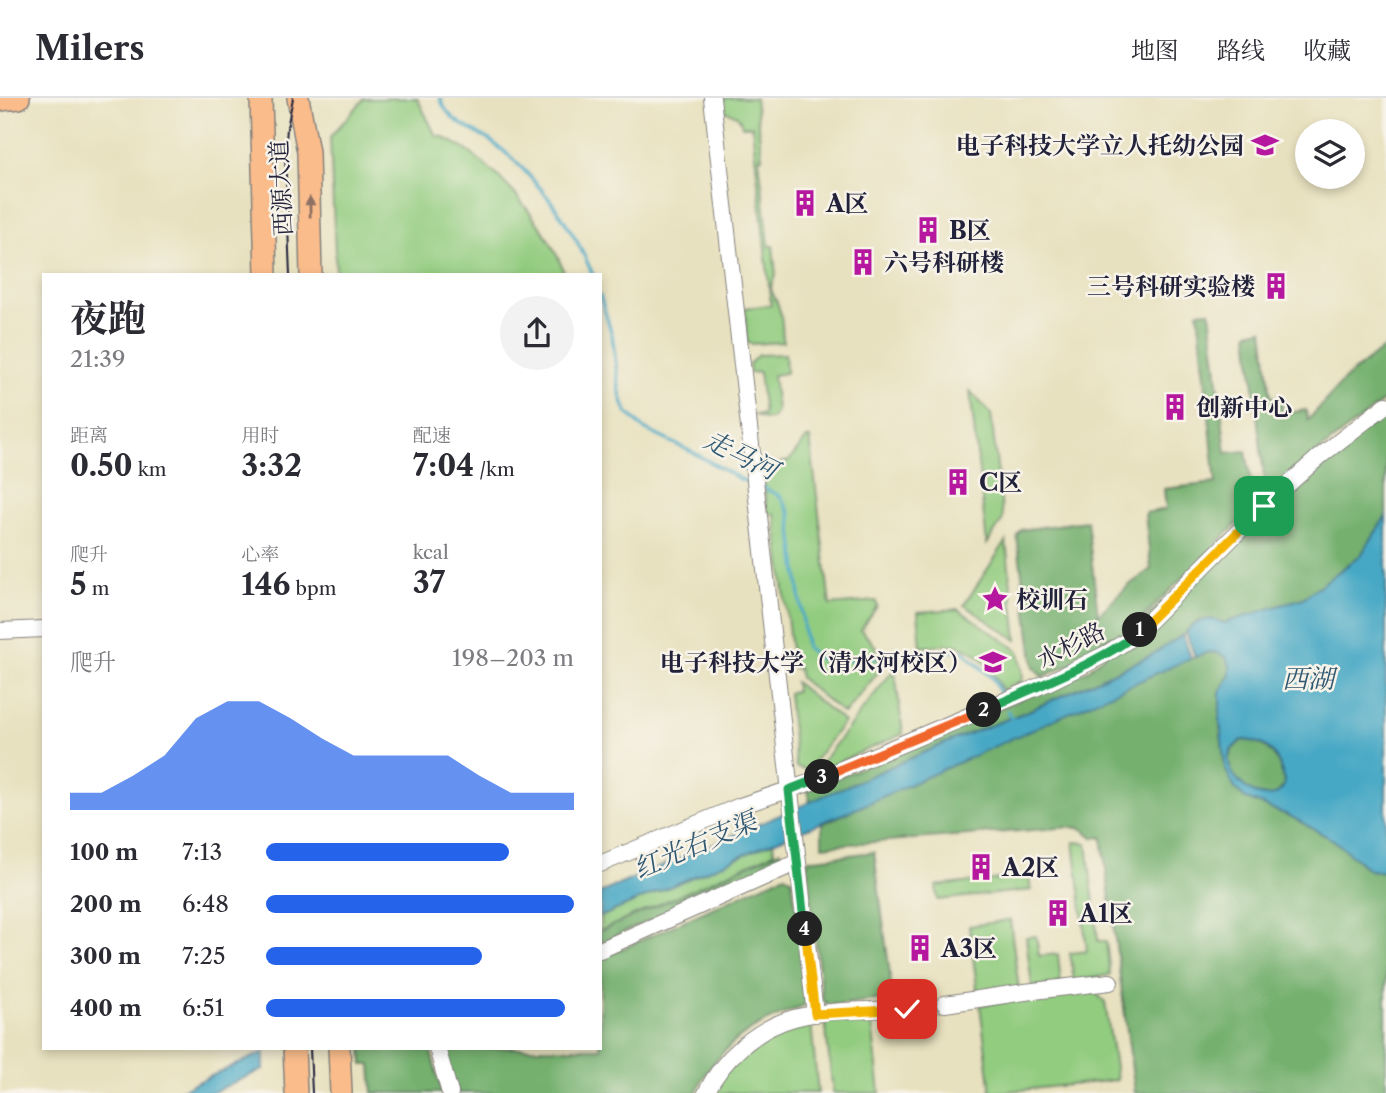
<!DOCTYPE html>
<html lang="zh">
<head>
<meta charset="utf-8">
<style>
  :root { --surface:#fff; --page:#f2f2f3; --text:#2b2b33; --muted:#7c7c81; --line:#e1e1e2; --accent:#2563eb }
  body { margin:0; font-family:"Libre Caslon Text","Noto Serif SC",serif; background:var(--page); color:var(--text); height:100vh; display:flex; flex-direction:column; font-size:26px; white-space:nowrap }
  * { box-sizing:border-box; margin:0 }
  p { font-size:23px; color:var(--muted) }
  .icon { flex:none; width:38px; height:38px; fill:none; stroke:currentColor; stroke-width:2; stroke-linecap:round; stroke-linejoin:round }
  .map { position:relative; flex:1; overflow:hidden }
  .panel { position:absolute; left:42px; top:175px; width:560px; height:777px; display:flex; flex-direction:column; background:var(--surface); border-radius:0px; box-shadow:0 4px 10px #0003 }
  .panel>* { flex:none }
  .fabs { position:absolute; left:1295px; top:21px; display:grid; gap:14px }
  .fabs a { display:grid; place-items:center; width:70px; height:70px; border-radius:50%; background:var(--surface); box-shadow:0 4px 10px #0003; font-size:35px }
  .pin { position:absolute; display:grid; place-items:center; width:60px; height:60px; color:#fff; margin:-30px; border-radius:14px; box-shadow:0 4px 10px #0006 }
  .km { position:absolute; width:35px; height:35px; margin:-18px; border-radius:50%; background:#222; color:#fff; font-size:19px; line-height:35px; text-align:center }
  .round { display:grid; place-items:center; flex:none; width:74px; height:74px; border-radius:37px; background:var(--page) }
  .headline { display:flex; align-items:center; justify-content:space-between; height:119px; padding:0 28px }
  h1 { font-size:38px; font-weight:700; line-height:52px }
  .stats { display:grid; grid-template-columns:repeat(3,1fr); gap:10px; height:119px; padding:7px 28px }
  .stats div { display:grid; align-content:center }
  .stats b { font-size:30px; font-weight:700 }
  .stats small { font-size:19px; font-weight:400 }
  .stats p { font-size:19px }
  .chart { height:196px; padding:14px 28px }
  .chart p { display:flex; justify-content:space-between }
  .chart svg { width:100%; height:126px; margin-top:7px; fill:var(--accent); opacity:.7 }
  ul { padding:0 28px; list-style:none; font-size:23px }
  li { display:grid; grid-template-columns:112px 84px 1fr; align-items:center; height:52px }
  li i { height:18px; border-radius:9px; background:var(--accent) }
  header { display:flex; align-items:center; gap:42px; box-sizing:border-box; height:98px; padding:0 35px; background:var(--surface); border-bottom:2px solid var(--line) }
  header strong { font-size:33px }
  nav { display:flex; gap:38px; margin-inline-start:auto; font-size:24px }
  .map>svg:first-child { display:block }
  .green { fill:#92cc7f; stroke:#5a775d; stroke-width:2 }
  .forest { fill:#75b06e; stroke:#4c6954; stroke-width:2 }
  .water { fill:#46a8c5; stroke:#346580; stroke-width:2; fill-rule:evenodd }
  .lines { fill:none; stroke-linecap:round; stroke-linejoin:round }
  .stream { stroke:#46a8c5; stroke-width:3.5 }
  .minor-tunnel { stroke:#c0bba5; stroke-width:16; stroke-dasharray:16 8; stroke-linecap:butt }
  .minor-casing { stroke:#85827d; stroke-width:18 }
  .major-casing { stroke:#85827d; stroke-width:24 }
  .minor { stroke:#fff; stroke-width:16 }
  .major { stroke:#fabc8b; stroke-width:21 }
  .tram { stroke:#22223b; stroke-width:2 }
  .oneway { fill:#8e6f63 }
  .split-1-casing { stroke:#fff; stroke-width:14 }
  .split-2-casing { stroke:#fff; stroke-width:14 }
  .split-3-casing { stroke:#fff; stroke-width:14 }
  .split-4-casing { stroke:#fff; stroke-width:14 }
  .split-5-casing { stroke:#fff; stroke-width:14 }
  .split-1 { stroke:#f5b400; stroke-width:9 }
  .split-2 { stroke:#22a559; stroke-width:9 }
  .split-3 { stroke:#f0652b; stroke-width:9 }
  .split-4 { stroke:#22a559; stroke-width:9 }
  .split-5 { stroke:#f5b400; stroke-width:9 }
  .labels { text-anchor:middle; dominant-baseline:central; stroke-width:5; stroke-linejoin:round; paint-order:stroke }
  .poi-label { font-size:24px; font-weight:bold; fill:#22223b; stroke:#f7f3e8; text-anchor:start }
  .street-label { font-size:24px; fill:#22223b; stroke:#f7f3e8 }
  .water-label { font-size:26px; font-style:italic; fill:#305872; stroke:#f7f3e8 }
</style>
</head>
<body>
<header>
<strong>Milers</strong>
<nav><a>地图</a><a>路线</a><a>收藏</a></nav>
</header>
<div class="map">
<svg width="1386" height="995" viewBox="0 0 1386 995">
  <rect width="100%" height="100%" fill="#f7f3e8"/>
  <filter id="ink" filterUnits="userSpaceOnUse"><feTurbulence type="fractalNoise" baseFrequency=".0143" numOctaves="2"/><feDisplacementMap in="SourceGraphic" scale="14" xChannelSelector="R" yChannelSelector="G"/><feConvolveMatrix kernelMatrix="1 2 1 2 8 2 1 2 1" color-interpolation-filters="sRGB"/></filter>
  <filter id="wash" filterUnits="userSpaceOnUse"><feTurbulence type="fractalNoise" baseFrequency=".00686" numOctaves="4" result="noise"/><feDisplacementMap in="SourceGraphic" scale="28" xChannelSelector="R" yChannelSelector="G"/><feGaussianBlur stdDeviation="1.57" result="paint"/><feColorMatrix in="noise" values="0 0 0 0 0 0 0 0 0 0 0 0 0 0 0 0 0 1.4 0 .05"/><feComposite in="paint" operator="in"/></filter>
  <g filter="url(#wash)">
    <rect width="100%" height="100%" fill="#e8e1bf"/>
    <path class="green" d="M417 0 436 38H441C450 43 461 48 469 54 506 80 551 134 565 177H336L330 39 364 1Z
      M727 0H755L762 59 759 60 769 148H773L776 178C765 193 776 197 779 210 783 220 782 234 783 244L751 246 747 244 745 210 771 207 752 28H742C738 12 730 18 720 10V5Z
      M785 256 786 275 773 277 777 313 773 320 770 321H764L755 317 764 316 759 274 750 275 749 266 758 257Z
      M970 293 991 316 1003 421 987 446Z
      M810 340 830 507 876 503 877 508 861 532 876 549 880 572 844 616 800 580 798 570H793L775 416H767L762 369 789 363 806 341Z
      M1006 443 1017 542 964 507Z
      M958 511 1019 553 1023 577 1022 583 1002 592C993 573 978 550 955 547 944 546 932 548 921 549L918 514Z
      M892 574H895L903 636 813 675Z
      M795 584 844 624 807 672 796 669 788 595 796 593Z
      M773 744 774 755 600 833V819Z
      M1074 744 1087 745 1098 843H1106L1110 877 1074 883 1070 855 1087 853Z
      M1029 778 1031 792 938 802 936 788Z
      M1010 822 1019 892 978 897 969 828Z
      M1036 838 1039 858 1058 856 1061 885 1032 889 1026 839Z
      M1088 892 1097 896 1105 904 1117 982 991 995 980 907Z
      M871 916 880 995H833L825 923Z
      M811 925 818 995H711C718 985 725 973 734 964 754 941 782 929 811 925Z"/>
    <path class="forest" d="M1210 213 1226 355 1246 353 1255 408 1126 536 1100 553 1042 579 1034 569 1017 438 1021 432 1087 423 1098 517 1128 488 1151 471 1145 415 1166 411 1164 391 1216 385 1198 214Z
      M1263 231 1271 299 1281 298 1283 316 1306 312 1308 322 1348 278 1386 248V301L1277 386 1267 384 1264 378 1248 236 1249 234Z
      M1386 315V418L1361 457 1303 500 1223 526 1198 523 1183 537 1150 558 1026 614 955 641 810 705 808 692 1087 573 1287 393Z
      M1209 554 1218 555 1226 559 1230 568V577L1220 594V625L1225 670 1244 700 1290 718 1335 743 1369 772 1386 774V995H1135L1102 739 1094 740 1083 731 1072 729 822 748V726L1170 568Z
      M1242 642C1270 643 1279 660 1285 686 1282 690 1279 695 1274 697 1256 704 1226 678 1229 660 1230 652 1236 647 1242 642Z
      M781 752 782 763 600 845V833Z
      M874 754 893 900 836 907 825 905 822 900 807 762Z
      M785 777 792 781 808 903 803 908C790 914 776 918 763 925 735 939 707 966 696 995H458L442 950H600V861Z
      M362 950H430L442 995H373L371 967H363Z"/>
    <path class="water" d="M1386 418V774L1369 772 1335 743 1290 718 1244 700 1234 689 1225 670 1220 625V594L1230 577V568L1226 559 1218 555 1209 554 1195 559 1186 534C1197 522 1208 518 1224 525L1303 500 1361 457ZM1242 642C1271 643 1279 659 1285 685 1283 690 1280 695 1274 697 1256 704 1226 678 1229 659 1230 651 1236 647 1242 642Z
      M1183 537 1191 560 853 712 773 744 600 819V795L955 641 1026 614 1150 558Z
      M264 954V971L211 995H174Z"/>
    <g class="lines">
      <path class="stream" d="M440 0C449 26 472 30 492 44 506 54 521 68 532 81 559 110 578 141 593 177
        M600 198 612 237 619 291 623 306 627 314 644 331 692 354 740 381 751 385
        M762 389 780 398 790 415 806 549 823 563 877 560
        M927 553H963L993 581 1000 595
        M1008 613 1014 624"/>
    </g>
  </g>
  <g filter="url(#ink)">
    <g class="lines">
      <path class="minor-tunnel" d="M907 911 945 906"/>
      <defs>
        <path id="minor" d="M712 0 815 916
          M0 533 44 531
          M600 766 740 708 809 685 1047 585 1108 555 1134 538 1264 408 1319 359 1386 307
          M600 852 798 764
          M945 906 1025 894 1110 884
          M437 950 450 995
          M706 995C722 961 757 930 794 920 828 911 872 912 907 911"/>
        <path id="major" d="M261 0 266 177
          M298 0 308 54 311 177
          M0 2 19 0
          M294 950 296 995
          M339 950 341 995"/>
      </defs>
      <use href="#minor" class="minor-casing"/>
      <use href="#major" class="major-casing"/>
      <use href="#minor" class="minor"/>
      <use href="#major" class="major"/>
      <path class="tram" d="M290 177 285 55 287 30 293 0
        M310 950 312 995"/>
    </g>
    <defs><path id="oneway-solid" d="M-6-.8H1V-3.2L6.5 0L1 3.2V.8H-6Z" transform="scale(1.75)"/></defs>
    <use class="oneway" href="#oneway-solid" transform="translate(310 109) rotate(-91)"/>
  </g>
  <g class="lines" filter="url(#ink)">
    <defs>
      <path id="split-1" d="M1140 532 1264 408"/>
      <path id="split-2" d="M984 612C1018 597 1052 583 1085 567 1104 557 1124 547 1140 532"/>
      <path id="split-3" d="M822 679 984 612"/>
      <path id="split-4" d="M805 831 789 692 822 679"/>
      <path id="split-5" d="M805 831 815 916 907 911"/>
    </defs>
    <use href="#split-1" class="split-1-casing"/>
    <use href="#split-2" class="split-2-casing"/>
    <use href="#split-3" class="split-3-casing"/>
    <use href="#split-4" class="split-4-casing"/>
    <use href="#split-5" class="split-5-casing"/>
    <use href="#split-1" class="split-1"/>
    <use href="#split-2" class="split-2"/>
    <use href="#split-3" class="split-3"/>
    <use href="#split-4" class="split-4"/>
    <use href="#split-5" class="split-5"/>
  </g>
  <defs>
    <symbol id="school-bare" viewBox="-9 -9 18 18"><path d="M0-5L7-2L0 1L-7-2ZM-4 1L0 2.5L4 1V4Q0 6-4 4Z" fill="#b5179e" stroke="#f7f3e8" stroke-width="2.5" paint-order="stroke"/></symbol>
    <symbol id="building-bare" viewBox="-9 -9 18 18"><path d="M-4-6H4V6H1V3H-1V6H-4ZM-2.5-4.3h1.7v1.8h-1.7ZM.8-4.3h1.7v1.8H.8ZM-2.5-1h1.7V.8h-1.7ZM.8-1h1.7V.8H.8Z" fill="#b5179e" stroke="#f7f3e8" stroke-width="2.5" paint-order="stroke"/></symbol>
    <symbol id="sight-bare" viewBox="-9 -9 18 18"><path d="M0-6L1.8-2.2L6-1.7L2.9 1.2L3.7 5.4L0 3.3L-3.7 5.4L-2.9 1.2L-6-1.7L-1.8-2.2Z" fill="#b5179e" stroke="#f7f3e8" stroke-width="2.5" paint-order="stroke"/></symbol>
    <symbol id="university-bare" viewBox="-9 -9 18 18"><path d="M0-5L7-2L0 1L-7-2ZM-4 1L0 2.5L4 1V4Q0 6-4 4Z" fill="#b5179e" stroke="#f7f3e8" stroke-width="2.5" paint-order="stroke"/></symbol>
  </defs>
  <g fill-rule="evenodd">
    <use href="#school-bare" x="1246" y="28" width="38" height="38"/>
    <use href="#building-bare" x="786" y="86" width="38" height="38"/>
    <use href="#building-bare" x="909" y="113" width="38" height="38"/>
    <use href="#building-bare" x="844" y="145" width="38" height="38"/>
    <use href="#building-bare" x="1257" y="169" width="38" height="38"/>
    <use href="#building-bare" x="1156" y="290" width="38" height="38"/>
    <use href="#building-bare" x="939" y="365" width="38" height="38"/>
    <use href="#sight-bare" x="976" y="482" width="38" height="38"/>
    <use href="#university-bare" x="974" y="545" width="38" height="38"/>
    <use href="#building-bare" x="962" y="750" width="38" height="38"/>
    <use href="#building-bare" x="1039" y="796" width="38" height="38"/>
    <use href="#building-bare" x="901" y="831" width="38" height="38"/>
  </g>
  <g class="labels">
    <g class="poi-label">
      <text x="1244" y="47" text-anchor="end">电子科技大学立人托幼公园</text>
      <text x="826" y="105">A区</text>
      <text x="949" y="132">B区</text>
      <text x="884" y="164">六号科研楼</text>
      <text x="1255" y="188" text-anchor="end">三号科研实验楼</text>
      <text x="1196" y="309">创新中心</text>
      <text x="979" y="384">C区</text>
      <text x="1016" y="501">校训石</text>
      <text x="972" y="564" text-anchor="end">电子科技大学（清水河校区）</text>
      <text x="1002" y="769">A2区</text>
      <text x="1079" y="815">A1区</text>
      <text x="941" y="850">A3区</text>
    </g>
    <g class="street-label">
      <text transform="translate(281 90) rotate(-93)">西源大道</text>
      <text transform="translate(1071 547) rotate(-27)">水杉路</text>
    </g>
    <g class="water-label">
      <text transform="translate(741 357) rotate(26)">走马河</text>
      <text x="1308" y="581">西湖</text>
      <text transform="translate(695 747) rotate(-23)">红光右支渠</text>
    </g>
  </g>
</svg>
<div class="fabs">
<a><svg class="icon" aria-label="layers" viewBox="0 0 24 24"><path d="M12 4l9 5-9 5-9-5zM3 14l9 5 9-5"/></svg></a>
</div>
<div class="pin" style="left:1264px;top:408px;background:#1e9e55"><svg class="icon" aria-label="arrive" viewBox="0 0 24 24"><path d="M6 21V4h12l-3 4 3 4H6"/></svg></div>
<div class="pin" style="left:907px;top:911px;background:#d93025"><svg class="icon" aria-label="check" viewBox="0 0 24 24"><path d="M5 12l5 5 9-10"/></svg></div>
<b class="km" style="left:1140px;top:532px">1</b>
<b class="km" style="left:984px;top:612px">2</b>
<b class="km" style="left:822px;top:679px">3</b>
<b class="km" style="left:805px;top:831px">4</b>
<section class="panel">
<div class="headline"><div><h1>夜跑</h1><p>21:39</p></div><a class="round"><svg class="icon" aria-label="share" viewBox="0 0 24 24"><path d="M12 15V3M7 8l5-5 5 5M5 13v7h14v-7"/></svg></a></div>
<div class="stats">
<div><p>距离</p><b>0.50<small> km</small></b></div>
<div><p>用时</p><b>3:32</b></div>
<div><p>配速</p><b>7:04<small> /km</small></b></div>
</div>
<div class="stats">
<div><p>爬升</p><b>5<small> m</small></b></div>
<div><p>心率</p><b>146<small> bpm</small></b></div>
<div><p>kcal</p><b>37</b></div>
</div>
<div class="chart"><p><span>爬升</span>198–203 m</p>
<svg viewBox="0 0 160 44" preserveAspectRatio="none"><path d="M0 44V38L10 38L20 32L30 25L40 12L50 6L60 6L70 12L80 19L90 25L100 25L110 25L120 25L130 32L140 38L150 38L160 38V44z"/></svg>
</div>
<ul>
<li><b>100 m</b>7:13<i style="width:79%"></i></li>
<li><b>200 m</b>6:48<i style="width:100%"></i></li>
<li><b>300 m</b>7:25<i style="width:70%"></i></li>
<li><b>400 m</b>6:51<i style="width:97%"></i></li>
</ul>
</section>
</div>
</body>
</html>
